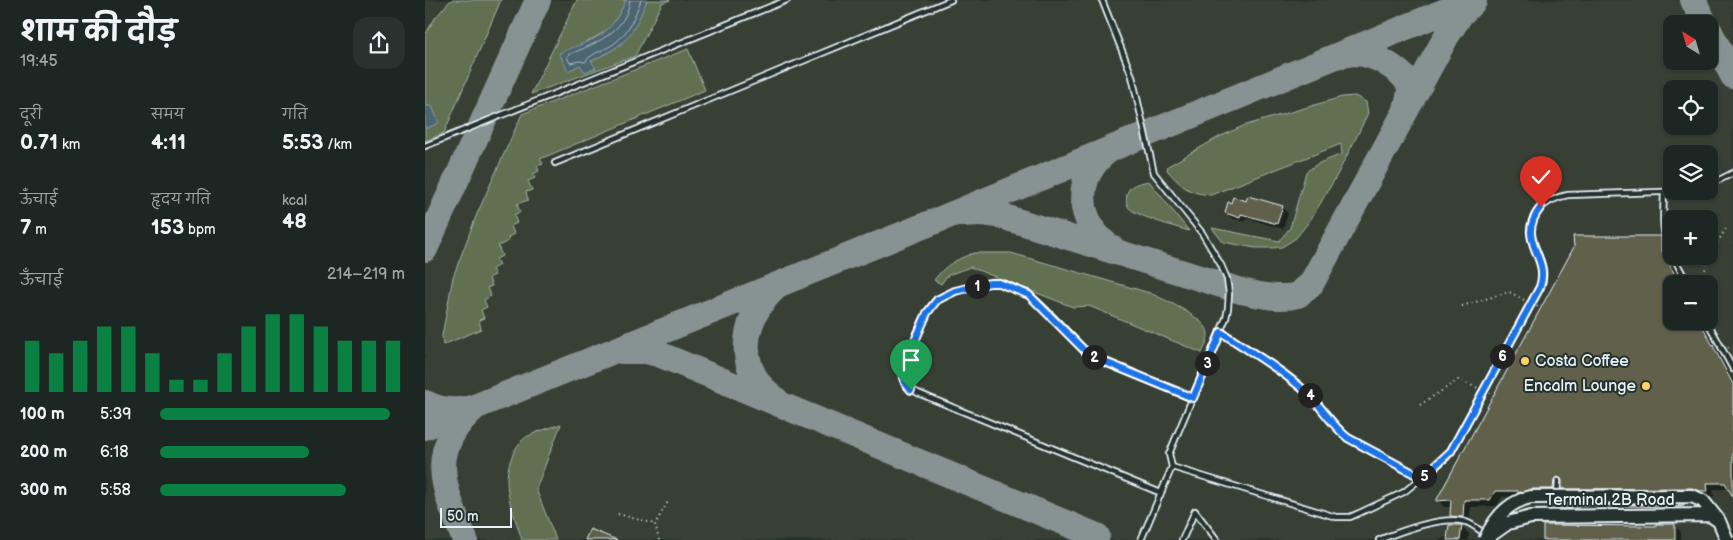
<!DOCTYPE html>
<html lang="hi">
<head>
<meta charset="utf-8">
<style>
  :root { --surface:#1c2622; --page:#29322f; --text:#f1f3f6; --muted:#a0a5a5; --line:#3a4340; --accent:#0b8043 }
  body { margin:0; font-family:"Balsamiq Sans","Playpen Sans Deva",sans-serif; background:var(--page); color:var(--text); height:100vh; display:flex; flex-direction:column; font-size:19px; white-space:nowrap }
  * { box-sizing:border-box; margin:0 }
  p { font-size:16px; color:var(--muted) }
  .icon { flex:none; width:28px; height:28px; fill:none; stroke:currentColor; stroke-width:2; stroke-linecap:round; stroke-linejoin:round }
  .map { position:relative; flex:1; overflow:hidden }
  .drawer { display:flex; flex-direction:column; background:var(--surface); width:425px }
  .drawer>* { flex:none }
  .needle { width:32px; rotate:323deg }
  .tools { position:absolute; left:1238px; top:15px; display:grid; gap:10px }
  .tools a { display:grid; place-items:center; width:55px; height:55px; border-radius:10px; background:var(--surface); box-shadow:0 1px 4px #0004,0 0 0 1px var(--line); font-size:25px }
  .scale { position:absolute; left:15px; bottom:12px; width:72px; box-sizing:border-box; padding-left:5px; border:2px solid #e8f1f8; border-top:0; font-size:14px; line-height:18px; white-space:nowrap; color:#e8f1f8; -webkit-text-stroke:4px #26332d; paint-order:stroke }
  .pin { position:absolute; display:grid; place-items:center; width:42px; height:42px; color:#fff; margin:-51px -21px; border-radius:50% 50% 50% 0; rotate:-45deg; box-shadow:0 0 5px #0007 }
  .pin .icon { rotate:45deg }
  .km { position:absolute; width:25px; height:25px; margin:-12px; border-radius:50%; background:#222; color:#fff; font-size:14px; line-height:25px; text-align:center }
  .round { display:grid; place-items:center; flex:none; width:52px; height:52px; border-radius:15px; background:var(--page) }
  .head { display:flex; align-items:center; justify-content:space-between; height:85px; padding:0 20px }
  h1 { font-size:28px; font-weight:700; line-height:38px }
  .stats { display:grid; grid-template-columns:repeat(3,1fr); gap:8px; height:85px; padding:5px 20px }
  .stats div { display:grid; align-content:center }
  .stats b { font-size:21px; font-weight:700 }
  .stats small { font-size:14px; font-weight:400 }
  .stats p { font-size:14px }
  .chart { height:140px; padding:10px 20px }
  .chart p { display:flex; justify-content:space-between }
  .chart svg { width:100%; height:90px; margin-top:5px; stroke:var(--accent); stroke-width:6 }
  ul { padding:0 20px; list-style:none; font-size:16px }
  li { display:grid; grid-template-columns:80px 60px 1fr; align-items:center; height:38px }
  li i { height:12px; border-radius:6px; background:var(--accent) }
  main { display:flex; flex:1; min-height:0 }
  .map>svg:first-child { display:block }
  .built { fill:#374036; fill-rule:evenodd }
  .green { fill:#617051; stroke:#a4b0a4 }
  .water { fill:#4c6571; stroke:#8a9da7 }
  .shadow { fill:#0007 }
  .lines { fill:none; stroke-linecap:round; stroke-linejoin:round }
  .shore { stroke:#aab9c2; stroke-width:1 }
  .taxiway { stroke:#879292; stroke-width:26 }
  .building { fill:#60604b; stroke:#e8f1f8 }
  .service-casing { stroke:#e8f1f8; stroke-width:8 }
  .path { stroke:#e8f1f8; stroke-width:2; stroke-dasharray:1 4; stroke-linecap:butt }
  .service { stroke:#26332d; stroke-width:4.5 }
  .secondary-bridge-casing { stroke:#e8f1f8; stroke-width:16; stroke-linecap:butt }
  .path-bridge { stroke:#e8f1f8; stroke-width:2; stroke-dasharray:1 4; stroke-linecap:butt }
  .secondary-bridge { stroke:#26332d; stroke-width:12 }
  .route-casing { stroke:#fff; stroke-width:10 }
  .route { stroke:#1a73e8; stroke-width:6 }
  .poi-dot { fill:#ffd166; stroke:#26332d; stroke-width:2 }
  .labels { text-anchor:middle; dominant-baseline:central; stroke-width:4; stroke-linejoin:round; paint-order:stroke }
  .poi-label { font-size:16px; fill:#e8f1f8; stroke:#26332d; text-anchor:start }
  .street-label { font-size:16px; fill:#e8f1f8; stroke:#26332d }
</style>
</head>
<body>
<main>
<section class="drawer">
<div class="head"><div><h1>शाम की दौड़</h1><p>19:45</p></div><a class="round"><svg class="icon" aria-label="share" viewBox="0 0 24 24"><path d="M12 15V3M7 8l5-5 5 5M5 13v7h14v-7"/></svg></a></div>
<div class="stats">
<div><p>दूरी</p><b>0.71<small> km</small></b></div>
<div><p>समय</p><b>4:11</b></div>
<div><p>गति</p><b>5:53<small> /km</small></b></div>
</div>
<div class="stats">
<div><p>ऊँचाई</p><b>7<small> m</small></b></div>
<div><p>हृदय गति</p><b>153<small> bpm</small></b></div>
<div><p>kcal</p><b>48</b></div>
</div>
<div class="chart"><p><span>ऊँचाई</span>214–219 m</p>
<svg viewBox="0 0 160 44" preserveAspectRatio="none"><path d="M5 44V19M15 44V25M25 44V19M35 44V12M45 44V12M55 44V25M65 44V38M75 44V38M85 44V25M95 44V12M105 44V6M115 44V6M125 44V12M135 44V19M145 44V19M155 44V19"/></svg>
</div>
<ul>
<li><b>100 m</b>5:39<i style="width:94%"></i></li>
<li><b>200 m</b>6:18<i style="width:61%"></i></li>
<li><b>300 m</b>5:58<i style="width:76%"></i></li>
</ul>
</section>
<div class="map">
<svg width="1308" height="540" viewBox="0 0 1308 540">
  <rect width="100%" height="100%" fill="#26332d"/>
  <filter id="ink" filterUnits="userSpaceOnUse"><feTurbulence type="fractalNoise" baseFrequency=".02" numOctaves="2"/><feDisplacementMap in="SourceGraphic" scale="10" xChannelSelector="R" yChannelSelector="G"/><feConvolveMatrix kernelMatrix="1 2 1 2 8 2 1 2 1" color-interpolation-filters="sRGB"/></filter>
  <g filter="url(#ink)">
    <path class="built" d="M0 0H1308V540H0ZM1246 24H1284V61H1246ZM1246 89H1284V126H1246ZM1246 154H1284V191H1246ZM1246 219H1284V256H1246ZM1246 284H1284V321H1246Z"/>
    <path class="green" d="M26 0H76L19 133 0 141V35L10 18Z
      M152 0H201C191 23 185 31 162 41L155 65C199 47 203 43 222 0H245L237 3 210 56 106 94Z
      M263 49 280 90 115 159 118 164 112 166 114 171 108 174 110 178 103 181 107 190 101 192 103 200 92 204 95 212 89 215 92 223 86 226 89 234 83 237 84 241 73 246 77 256 71 259 74 265 67 269 70 275 64 278 67 286 62 288 66 296 59 300 62 307 56 310 59 318 54 320 56 329 18 345 17 336 28 277 52 214 97 114Z
      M930 96 941 102 943 113 933 134 911 177 886 219 871 238 857 247 847 248H830L798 242 787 228 854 241 865 228 881 172 892 164 917 154 916 144 786 195C763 193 757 187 742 170L743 166 794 137 818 126 917 97Z
      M724 181 764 231C750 227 715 217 705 209 701 205 701 200 702 194 704 184 715 183 724 181Z
      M549 253H586L725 293C738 299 778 317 782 330 785 337 780 346 777 353L664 306 648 307 545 267 523 275 516 284 509 280C520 265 532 259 549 253Z
      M136 424 111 489 131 540H97C88 510 74 484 88 454 91 447 96 440 103 436 113 431 125 428 136 424Z"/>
    <path class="water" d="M201 0H222C207 36 203 44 166 61L171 68 160 72 155 65 143 71 134 53C171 38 184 38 201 0Z
      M0 106H7L14 123 2 128H0Z"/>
    <path class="shadow" d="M822 203 857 208 863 213 858 229 822 218 820 222 806 218 801 213Z
      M1235 238 1242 245 1243 257 1257 284H1246V321H1277L1308 380V495L1305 489H1288L1289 497 1275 494 1145 495 1136 486 1135 495 1077 497 1072 506 1046 507 1044 524 1033 523 1026 516 1027 507H1019L1013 500Z
      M1258 505 1260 507 1233 508 1232 507 1155 506V509L1138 510 1136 508V506Z
      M1249 525 1256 532V540H1119Z
      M1036 527 1044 534 1043 540H1014L1024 536Z"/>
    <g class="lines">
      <path class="shore" d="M205 0C201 33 169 44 143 55L142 57 145 63 154 61 160 62C167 52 181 50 190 43 204 32 210 16 216 0"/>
      <path class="taxiway" d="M1268 0 1280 24
        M1284 30 1308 76
        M919 55C925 53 932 53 939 54 953 57 983 73 985 89 985 96 982 103 981 109
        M684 150C647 176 651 225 688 249
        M536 214 558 213 573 215 816 291C834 295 855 300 873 295L886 284 1021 37 1036 14 1049 1
        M0 249 113 0
        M351 287C323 312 310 353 335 385 340 391 347 396 352 401
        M197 351H221L236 355 672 536
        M0 403C12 409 26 412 40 409
        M0 427 518 218 1047 0
        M40 540C20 490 0 453 47 410"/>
    </g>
    <path class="building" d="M823 196 858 206 852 224 816 214 815 218 800 213 803 202 806 203 808 197 821 201Z
      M1148 236H1236V249L1255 284H1246V321H1275L1308 384V497L1300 483H1282L1283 491H1276L1267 488 1137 489V480L1133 477 1129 479 1128 489H1106L1093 493V491H1070L1065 500H1039L1038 517 1025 516 1026 500 1011 501 1149 247Z
      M1259 504V506L1250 507 1154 505V508L1135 509V505H1125Z
      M1231 524H1250V540H1118V525L1231 526Z
      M1024 525H1037L1035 540H1022Z
      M165 529 192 540H160Z"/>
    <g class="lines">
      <defs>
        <path id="service" d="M677 0 707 76 729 173 777 233 796 265 802 279 804 293 803 308 801 318 744 454 747 467 716 540
          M0 146 362 0
          M130 163 526 0
          M1284 185 1308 173
          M1239 193C1238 215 1236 234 1246 253
          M1248 256 1263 284
          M1282 321 1308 369
          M795 331C824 351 856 369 881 392 897 406 906 425 923 438L997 478
          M747 467 911 517H925L932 514 979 492 1021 458 1026 451 1115 287C1117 282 1119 277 1118 272 1116 249 1095 236 1112 212 1120 202 1131 197 1143 195L1265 191
          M736 493 493 393C486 389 479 385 478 377 476 366 502 308 511 301 522 292 559 281 573 283 582 284 593 290 602 294 616 301 646 337 659 350L668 357 767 398
          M1132 496 1133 481
          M757 540 770 511 792 540
          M954 540C976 531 1018 515 1041 522 1049 525 1055 530 1061 535"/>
      </defs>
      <use href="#service" class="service-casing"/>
      <path class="path" d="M1276 284 1283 259 1301 228
        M193 514 230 524
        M234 540 230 524 244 500"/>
      <use href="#service" class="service"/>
      <defs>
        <path id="secondary-bridge" d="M1066 535 1083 523 1106 517 1285 515 1294 521 1302 540
          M1060 540C1069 519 1082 502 1106 497L1267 496 1278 501 1294 521"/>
      </defs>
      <use href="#secondary-bridge" class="secondary-bridge-casing"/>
      <path class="path-bridge" d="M1037 306 1084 292 1115 308
        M1288 345 1308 348
        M995 405 1033 380 1068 394"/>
      <use href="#secondary-bridge" class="secondary-bridge"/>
    </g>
  </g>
  <g class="lines" filter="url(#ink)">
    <defs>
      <path id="route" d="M486 390 480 383 478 369 502 313 512 300 530 291 565 283H574L604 295 659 350 668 357 768 398 796 332C824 351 856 369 881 392 897 406 906 425 923 438L997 478 1026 451 1115 287C1126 255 1089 241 1116 207"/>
    </defs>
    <use href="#route" class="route-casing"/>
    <use href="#route" class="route"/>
  </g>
  <g class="poi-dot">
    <circle cx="1100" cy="361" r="5"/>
    <circle cx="1221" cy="386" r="5"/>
  </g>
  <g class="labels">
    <g class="poi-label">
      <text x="1110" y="361">Costa Coffee</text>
      <text x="1211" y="386" text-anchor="end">Encalm Lounge</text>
    </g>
    <g class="street-label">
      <text x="1185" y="500">Terminal 2B Road</text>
    </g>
  </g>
</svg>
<div class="tools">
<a><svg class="needle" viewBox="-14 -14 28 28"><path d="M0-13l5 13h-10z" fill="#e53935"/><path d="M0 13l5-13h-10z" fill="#a0a5a5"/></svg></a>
<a><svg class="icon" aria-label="locate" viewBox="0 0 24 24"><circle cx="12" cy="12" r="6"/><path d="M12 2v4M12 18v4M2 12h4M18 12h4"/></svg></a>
<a><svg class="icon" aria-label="layers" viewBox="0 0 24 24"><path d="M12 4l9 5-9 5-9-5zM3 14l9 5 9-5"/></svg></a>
<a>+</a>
<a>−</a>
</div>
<div class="scale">50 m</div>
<div class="pin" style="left:486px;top:390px;background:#1e9e55"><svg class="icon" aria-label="arrive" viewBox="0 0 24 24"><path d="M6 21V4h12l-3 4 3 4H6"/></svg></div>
<div class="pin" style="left:1116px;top:207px;background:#d93025"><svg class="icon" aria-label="check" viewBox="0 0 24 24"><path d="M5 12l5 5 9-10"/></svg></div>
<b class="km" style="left:552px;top:286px">1</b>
<b class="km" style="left:669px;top:357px">2</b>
<b class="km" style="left:782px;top:363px">3</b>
<b class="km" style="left:885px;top:395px">4</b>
<b class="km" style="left:999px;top:476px">5</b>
<b class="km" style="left:1077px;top:356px">6</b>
</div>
</main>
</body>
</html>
